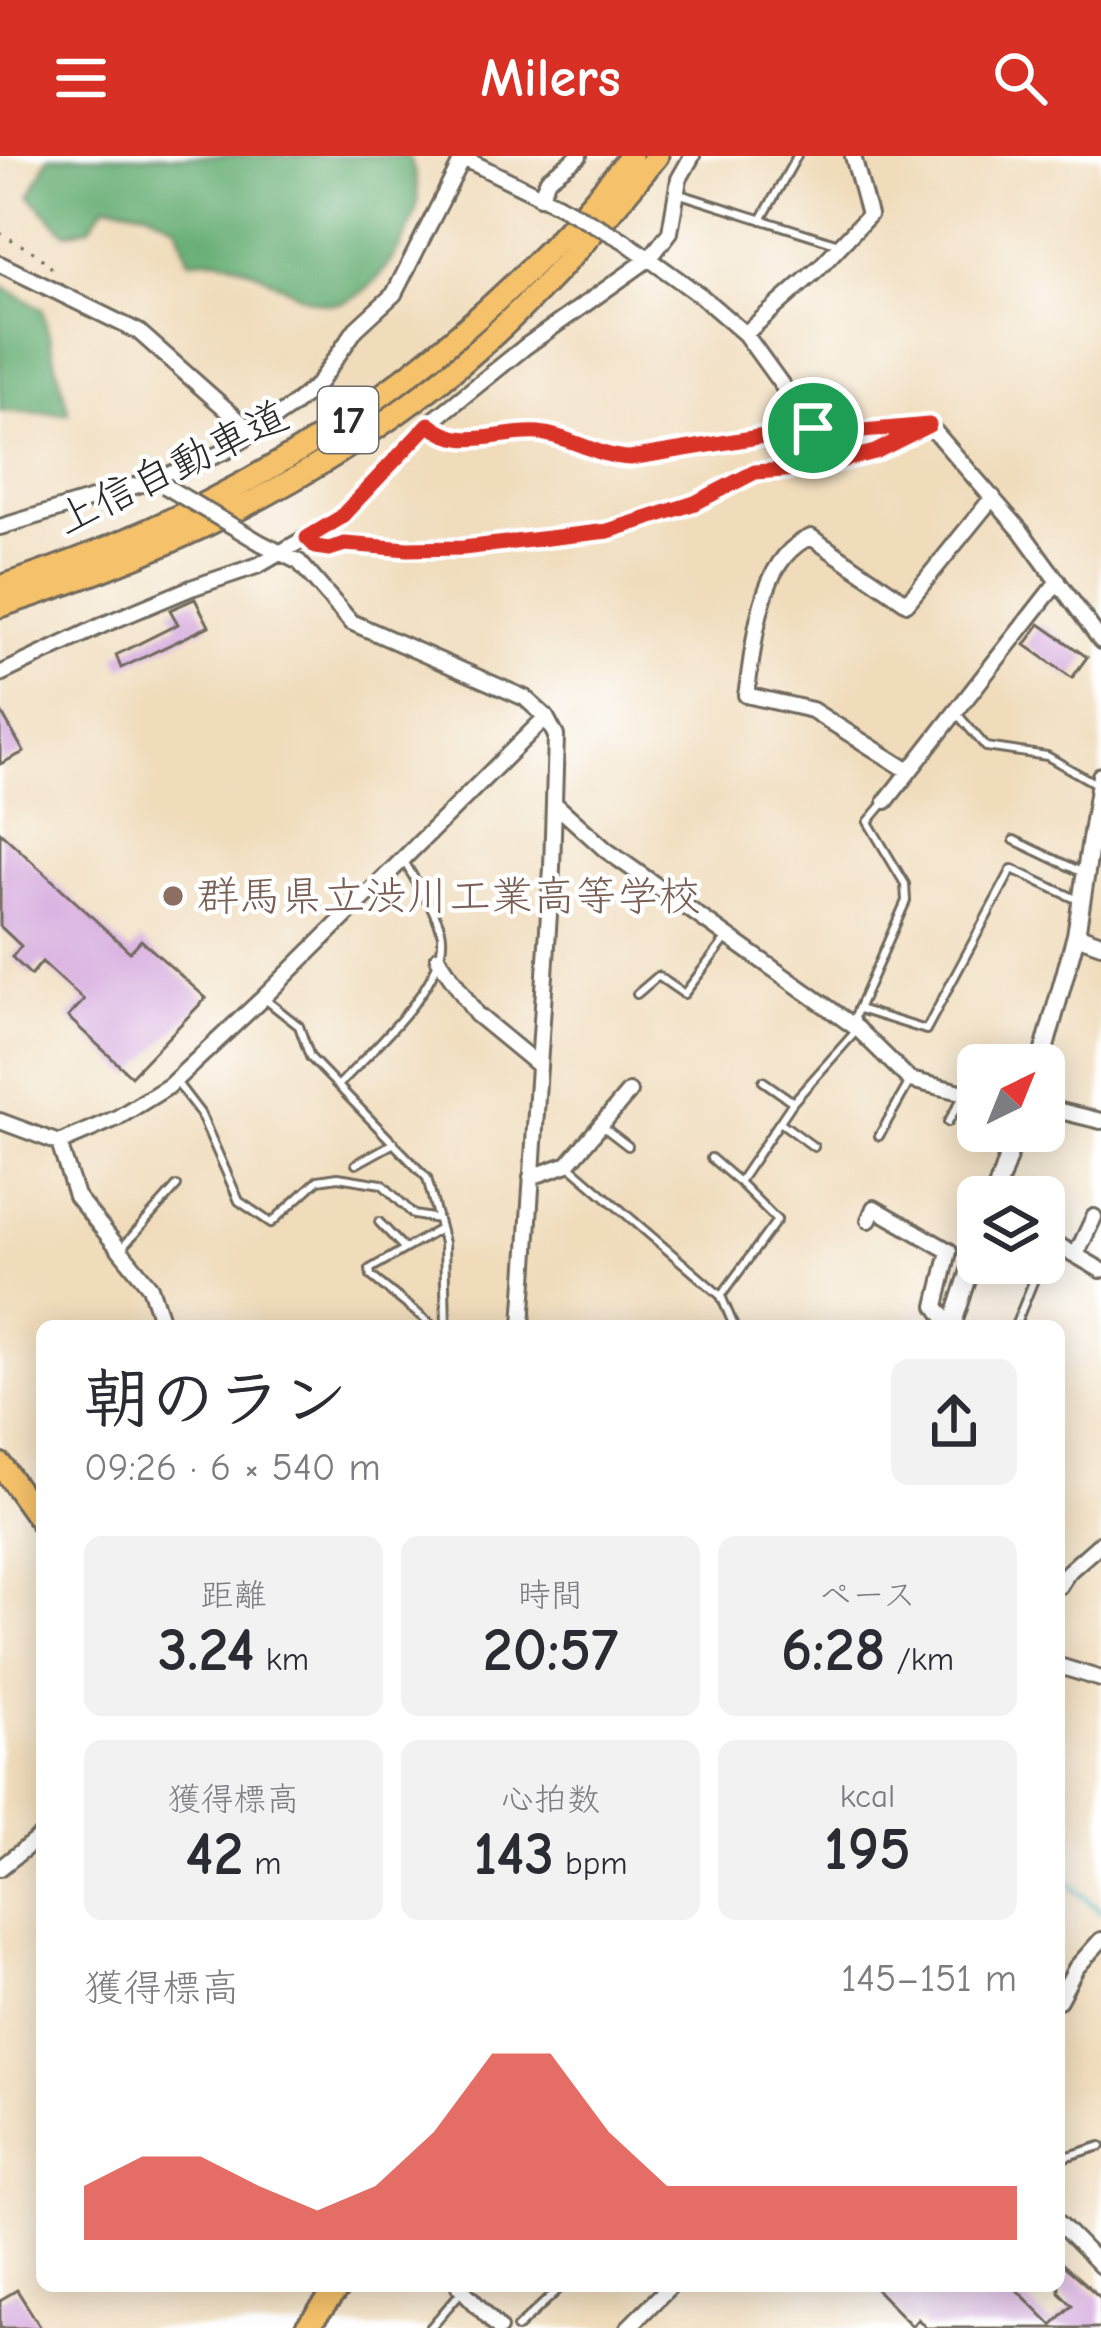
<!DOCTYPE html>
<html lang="ja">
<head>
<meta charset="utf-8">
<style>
  :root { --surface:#fff; --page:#f2f2f3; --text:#2b2b33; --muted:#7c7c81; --accent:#d93025 }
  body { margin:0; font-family:"Comic Neue","Klee One",sans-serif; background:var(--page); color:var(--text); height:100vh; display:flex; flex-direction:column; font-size:45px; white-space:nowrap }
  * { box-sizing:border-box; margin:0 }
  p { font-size:39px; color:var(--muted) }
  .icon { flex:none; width:66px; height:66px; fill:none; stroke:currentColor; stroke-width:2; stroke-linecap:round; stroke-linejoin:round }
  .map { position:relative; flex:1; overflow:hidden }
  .sheet { position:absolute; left:36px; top:1164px; width:1029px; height:972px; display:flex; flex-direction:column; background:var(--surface); border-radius:18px; box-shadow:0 6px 30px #0003 }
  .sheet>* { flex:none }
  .needle { width:78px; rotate:43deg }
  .buttons { position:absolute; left:957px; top:888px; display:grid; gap:24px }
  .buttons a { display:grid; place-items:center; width:108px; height:108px; border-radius:18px; background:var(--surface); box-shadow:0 6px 30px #0003; font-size:60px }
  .pin { position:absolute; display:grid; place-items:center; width:102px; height:102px; color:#fff; margin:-51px; border:6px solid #fff; border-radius:50%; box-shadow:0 3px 12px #0007 }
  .round { display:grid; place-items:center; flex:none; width:126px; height:126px; border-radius:18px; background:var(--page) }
  .head { display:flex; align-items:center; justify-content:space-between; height:204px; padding:0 48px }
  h1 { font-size:66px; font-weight:700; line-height:90px }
  .metrics { display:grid; grid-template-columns:repeat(3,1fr); gap:18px; height:204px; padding:12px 48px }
  .metrics div { display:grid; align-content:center; border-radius:18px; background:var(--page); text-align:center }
  .metrics b { font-size:60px; font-weight:700 }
  .metrics small { font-size:33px; font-weight:400 }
  .metrics p { font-size:33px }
  .chart { height:336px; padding:24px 48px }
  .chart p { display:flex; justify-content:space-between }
  .chart svg { width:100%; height:216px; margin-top:12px; fill:var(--accent); opacity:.7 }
  header { display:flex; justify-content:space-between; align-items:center; height:156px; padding:0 48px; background:var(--accent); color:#fff; font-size:54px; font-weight:700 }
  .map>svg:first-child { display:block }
  .forest { fill:#68ae74; stroke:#4a6c50; stroke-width:3 }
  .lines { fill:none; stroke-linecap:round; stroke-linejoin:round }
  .stream { stroke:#46b4c0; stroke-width:4.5 }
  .building { fill:#d2a3da }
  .service-casing { stroke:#70695d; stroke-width:12 }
  .minor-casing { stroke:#70695d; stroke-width:20 }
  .tertiary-casing { stroke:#70695d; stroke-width:22 }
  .primary-casing { stroke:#70695d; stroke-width:27 }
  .trunk-casing { stroke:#70695d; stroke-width:27 }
  .path { stroke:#70695d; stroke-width:3; stroke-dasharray:3 9; stroke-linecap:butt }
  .service { stroke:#fff; stroke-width:6 }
  .minor { stroke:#fff; stroke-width:14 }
  .tertiary { stroke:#fff; stroke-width:16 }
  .primary { stroke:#f5c16b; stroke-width:21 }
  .trunk { stroke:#f5c16b; stroke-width:21 }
  .minor-bridge-casing { stroke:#70695d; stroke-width:20; stroke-linecap:butt }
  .minor-bridge { stroke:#fff; stroke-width:14 }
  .route-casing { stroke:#fff; stroke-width:24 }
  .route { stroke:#d93025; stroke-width:15 }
  .education-dot { fill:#8d6e63; stroke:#fff; stroke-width:4.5 }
  .labels { text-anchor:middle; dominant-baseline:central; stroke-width:9; stroke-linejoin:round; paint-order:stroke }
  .shield { fill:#fff; stroke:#6b6b6b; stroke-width:3 }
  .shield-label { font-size:39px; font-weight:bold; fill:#2b2b2b }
  .street-label { font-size:42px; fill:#2b2b2b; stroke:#fff }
  .education-label { font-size:42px; fill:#785e54; stroke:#fff; text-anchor:start }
</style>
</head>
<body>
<header><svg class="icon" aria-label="menu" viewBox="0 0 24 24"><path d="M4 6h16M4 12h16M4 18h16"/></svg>Milers<svg class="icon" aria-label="search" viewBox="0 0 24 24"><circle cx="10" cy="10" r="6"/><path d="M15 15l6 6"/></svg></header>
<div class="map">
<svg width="1101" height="2172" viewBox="0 0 1101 2172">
  <rect width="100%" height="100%" fill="#fff"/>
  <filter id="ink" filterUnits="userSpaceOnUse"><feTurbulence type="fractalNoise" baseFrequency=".00833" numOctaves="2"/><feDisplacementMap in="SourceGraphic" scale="24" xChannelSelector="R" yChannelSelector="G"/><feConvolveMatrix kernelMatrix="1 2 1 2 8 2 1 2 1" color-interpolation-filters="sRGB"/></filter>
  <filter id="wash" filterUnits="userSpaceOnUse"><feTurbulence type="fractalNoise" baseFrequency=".004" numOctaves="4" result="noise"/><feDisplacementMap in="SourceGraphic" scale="48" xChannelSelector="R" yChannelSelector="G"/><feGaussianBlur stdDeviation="2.7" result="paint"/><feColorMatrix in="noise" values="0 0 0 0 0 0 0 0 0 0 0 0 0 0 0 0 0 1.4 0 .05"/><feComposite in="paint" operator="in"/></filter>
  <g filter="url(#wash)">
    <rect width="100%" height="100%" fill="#f0dcbb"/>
    <path class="forest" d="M49 0H409C424 39 419 59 397 95 324 218 274 84 189 105L177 70 147 55 106 48 89 72 65 77 30 40Z
      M0 129 42 153 69 258 0 255Z"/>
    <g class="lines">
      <path class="stream" d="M1059 1718 1101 1756"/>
    </g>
    <g id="blocks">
      <path class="building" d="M195 443 209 470 121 512 116 499 178 468 170 454Z
        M1040 468 1087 501 1072 522 1025 489Z
        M0 554 24 596 0 608Z
        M0 676 130 796 141 784 206 842 131 920 68 861 84 844 42 806 31 819 12 801 21 790 0 770Z
        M1059 2105 1101 2142V2172H926L918 2163 912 2170 873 2130H1013L1052 2169 1072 2149 1059 2136Z
        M17 2134 41 2172H0V2144Z"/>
    </g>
  </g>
  <g filter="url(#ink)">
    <use href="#blocks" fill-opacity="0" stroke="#70695d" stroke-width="3"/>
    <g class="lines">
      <defs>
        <path id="service" d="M680 38 839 88
          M761 64 797 0
          M958 559 986 591 1047 600 1096 628
          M1014 684 1081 716
          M637 838 658 820 684 838 726 783
          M266 844 299 870 310 901 427 1022 444 1087 446 1170
          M859 853 926 874 1012 713 1078 744
          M763 925 793 946
          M177 927 200 957 239 1045 271 1067 318 1024 338 1021 382 1028 414 1059 438 1063
          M338 930C370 895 446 830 442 780 441 762 413 722 404 705
          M780 966 814 991
          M948 966 964 939
          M602 970 628 990
          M879 980 909 927
          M711 1002 739 1026
          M356 1008 394 987
          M571 1011 721 1140 734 1170
          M379 1066 404 1092
          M120 1094 177 1030
          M721 1140 777 1064 739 1026 793 946 858 873 855 860 906 745 905 728 868 666 884 647
          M433 1170 371 1120 370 1113 440 1073
          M1015 1170 1033 1126
          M1059 1996 1065 2001 1101 1990
          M430 2172 461 2136
          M517 2172 562 2130"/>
        <path id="minor" d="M459 0 557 48
          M540 41 548 23 579 0
          M623 84 701 140 745 178 813 272
          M0 108 139 176 253 277
          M745 178 819 112 869 59 853 0
          M429 268C461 297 500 274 539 277 570 279 595 301 630 302L813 272 841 277 918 270
          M929 269 1021 375 1101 485
          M0 371 161 322 226 295 291 251 317 229 356 173 394 138 463 2
          M307 382 315 391 329 393 345 388 408 393 463 391 608 375 695 347 755 315 812 312 875 296 929 269
          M261 387 299 406 351 466 525 542 546 561 556 580 552 712 522 1170
          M0 518 105 468 191 432 259 409 340 362 429 268 526 190 650 102 670 76 679 23 692 0
          M909 615 812 554 746 539C755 490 757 402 811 381L907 447 993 341
          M886 645 1058 425
          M555 648 606 694 858 873 910 924 978 940
          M438 802 476 858 538 909
          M1044 951 1101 965
          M0 965 59 987 117 962 169 930 263 842 546 561
          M59 987 76 1040 150 1131 163 1170
          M531 1021 568 1008 629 936
          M869 1064 874 1052 949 1095 936 1150 950 1170
          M1044 1081 1101 1114
          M1076 1099 1094 1061
          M1059 1430 1068 1416 1101 1387
          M1059 1510 1101 1523
          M0 1712 42 1679
          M1059 1844 1076 1812 1101 1784
          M1059 2067 1101 2110
          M459 2130 499 2172
          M628 2172 670 2130"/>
        <path id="tertiary" d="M1076 779 1101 788
          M1040 909 1076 779 1101 620
          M994 1041 1017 975
          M952 1170 978 1090"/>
        <path id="primary" d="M0 1308 42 1367
          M306 2172 340 2130"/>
        <path id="trunk" d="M0 431C254 349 463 209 631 0
          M0 450C157 400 310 328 440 225 522 160 591 81 657 0"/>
      </defs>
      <use href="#service" class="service-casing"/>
      <use href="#minor" class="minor-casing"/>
      <use href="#tertiary" class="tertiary-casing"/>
      <use href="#primary" class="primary-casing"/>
      <use href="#trunk" class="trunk-casing"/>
      <path class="path" d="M0 77 37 98 57 117"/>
      <use href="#service" class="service"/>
      <use href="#minor" class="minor"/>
      <use href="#tertiary" class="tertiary"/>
      <use href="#primary" class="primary"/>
      <use href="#trunk" class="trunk"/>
      <defs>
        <path id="minor-bridge" d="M557 48 623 84
          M165 330 261 387"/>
      </defs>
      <use href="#minor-bridge" class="minor-bridge-casing"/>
      <use href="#minor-bridge" class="minor-bridge"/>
    </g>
  </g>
  <g class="lines" filter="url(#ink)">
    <defs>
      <path id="route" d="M429 268C462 297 499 274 539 277 570 280 597 301 630 302L813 272 841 277 929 269 875 296 812 312 755 316 695 347 608 375 463 392 408 393 345 388 329 393 316 391 307 382 340 362Z"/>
    </defs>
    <use href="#route" class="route-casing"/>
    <use href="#route" class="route"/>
  </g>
  <circle class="education-dot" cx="173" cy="740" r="12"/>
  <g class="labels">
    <rect class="shield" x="318" y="231" width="60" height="66" rx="9"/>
    <g class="shield-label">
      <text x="348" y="264">17</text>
    </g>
    <g class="street-label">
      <text transform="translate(172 312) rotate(-26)">上信自動車道</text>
    </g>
    <g class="education-label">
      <text x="197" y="740">群馬県立渋川工業高等学校</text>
    </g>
  </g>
</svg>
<div class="buttons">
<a><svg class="needle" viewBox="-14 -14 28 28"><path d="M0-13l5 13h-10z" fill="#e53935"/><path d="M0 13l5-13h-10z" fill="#7c7c81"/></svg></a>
<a><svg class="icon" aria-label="layers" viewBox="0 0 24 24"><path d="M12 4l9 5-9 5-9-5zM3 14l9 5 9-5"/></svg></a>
</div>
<div class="pin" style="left:813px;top:272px;background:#1e9e55"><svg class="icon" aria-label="arrive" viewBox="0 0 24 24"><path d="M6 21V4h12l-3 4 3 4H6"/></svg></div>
<section class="sheet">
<div class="head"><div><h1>朝のラン</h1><p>09:26 · 6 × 540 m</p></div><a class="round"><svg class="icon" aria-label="share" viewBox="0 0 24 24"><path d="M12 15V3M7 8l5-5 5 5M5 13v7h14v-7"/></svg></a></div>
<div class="metrics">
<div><p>距離</p><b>3.24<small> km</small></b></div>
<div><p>時間</p><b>20:57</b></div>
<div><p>ペース</p><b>6:28<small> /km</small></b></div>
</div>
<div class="metrics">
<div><p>獲得標高</p><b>42<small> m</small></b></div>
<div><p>心拍数</p><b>143<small> bpm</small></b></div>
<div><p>kcal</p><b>195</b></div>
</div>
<div class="chart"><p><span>獲得標高</span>145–151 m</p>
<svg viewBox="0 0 160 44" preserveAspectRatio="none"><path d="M0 44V33L10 27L20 27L30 33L40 38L50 33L60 22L70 6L80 6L90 22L100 33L110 33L120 33L130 33L140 33L150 33L160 33V44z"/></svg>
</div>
</section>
</div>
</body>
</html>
